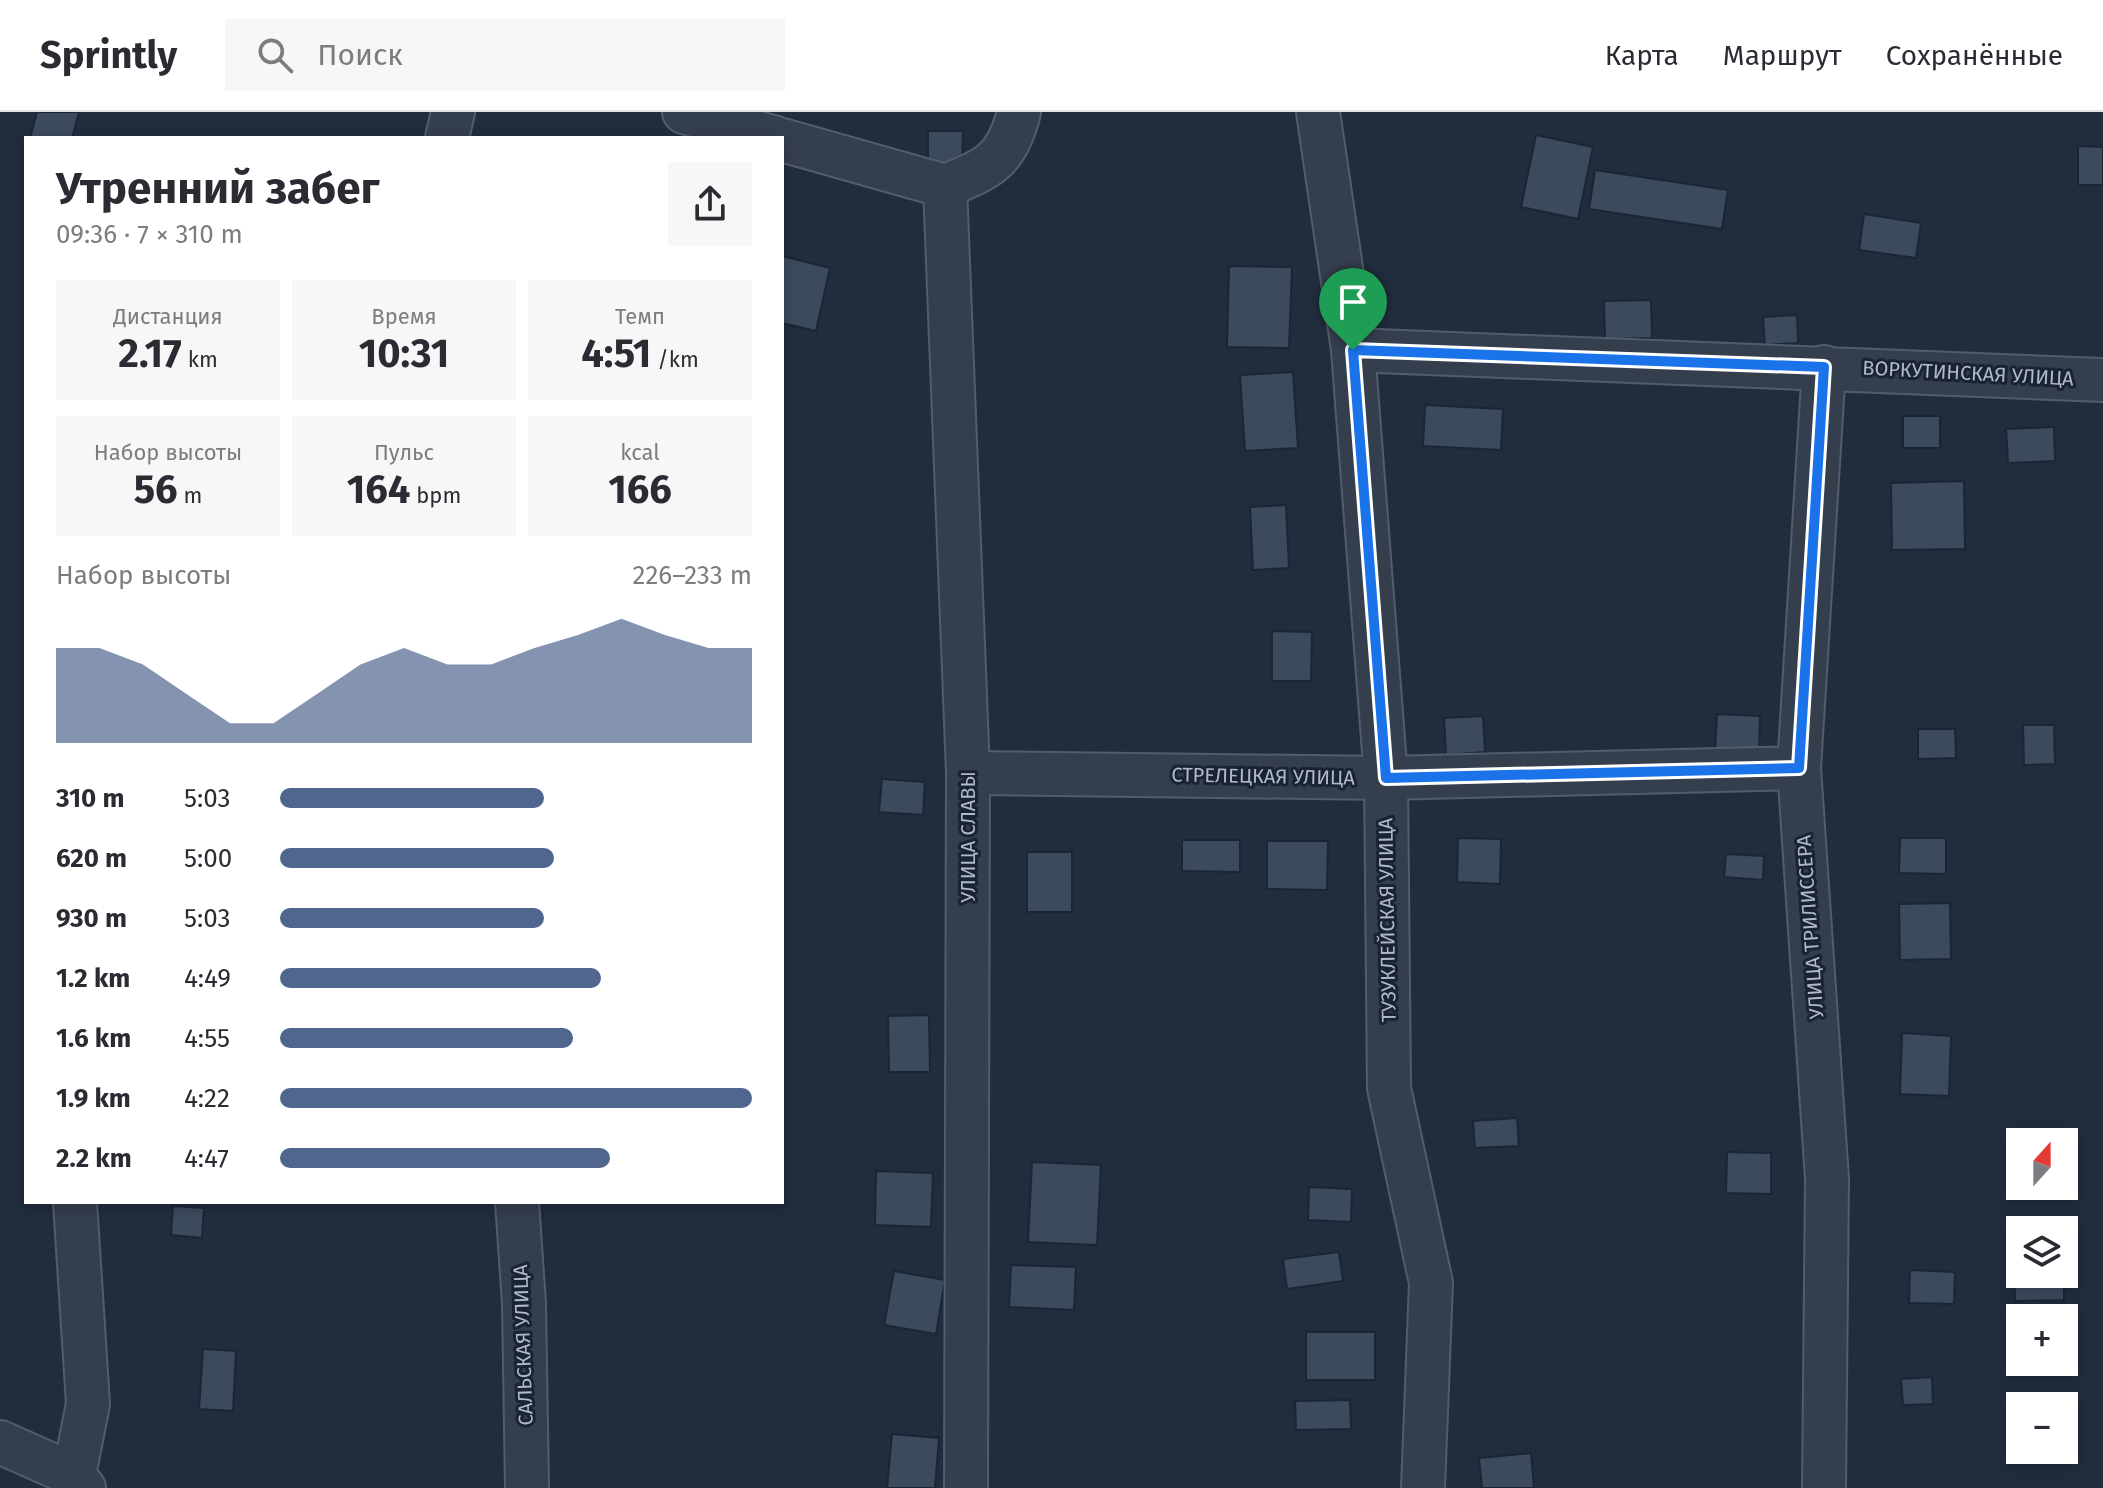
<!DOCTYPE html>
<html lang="ru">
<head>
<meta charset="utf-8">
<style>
  :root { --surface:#fff; --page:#f7f7f7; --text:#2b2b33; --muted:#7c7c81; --line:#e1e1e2; --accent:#51668f }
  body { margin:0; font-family:"Fira Sans",sans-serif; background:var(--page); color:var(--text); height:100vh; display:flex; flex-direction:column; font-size:30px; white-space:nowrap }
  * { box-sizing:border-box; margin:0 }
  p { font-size:26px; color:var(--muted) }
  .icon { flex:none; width:44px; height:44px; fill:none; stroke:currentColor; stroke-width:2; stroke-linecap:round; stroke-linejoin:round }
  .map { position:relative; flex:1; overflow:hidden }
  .drawer { position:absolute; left:24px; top:24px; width:760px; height:1068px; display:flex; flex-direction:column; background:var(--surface); border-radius:0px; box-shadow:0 4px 12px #0003 }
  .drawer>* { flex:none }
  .needle { width:52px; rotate:21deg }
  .fabs { position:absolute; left:2006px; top:1016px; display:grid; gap:16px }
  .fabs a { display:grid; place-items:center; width:72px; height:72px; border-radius:0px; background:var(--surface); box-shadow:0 4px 12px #0003; font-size:40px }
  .pin { position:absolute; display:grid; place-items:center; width:68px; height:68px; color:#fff; margin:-82px -34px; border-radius:50% 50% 50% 0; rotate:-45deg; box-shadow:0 0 8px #0007 }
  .pin .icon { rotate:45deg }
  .round { display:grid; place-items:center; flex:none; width:84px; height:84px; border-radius:0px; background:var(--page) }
  .summary { display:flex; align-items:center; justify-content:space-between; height:136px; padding:0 32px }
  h1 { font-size:44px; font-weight:700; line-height:60px }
  .figures { display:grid; grid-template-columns:repeat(3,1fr); gap:12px; height:136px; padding:8px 32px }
  .figures div { display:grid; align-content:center; border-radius:0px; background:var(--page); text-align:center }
  .figures b { font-size:40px; font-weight:700 }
  .figures small { font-size:22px; font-weight:400 }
  .figures p { font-size:22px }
  .chart { height:224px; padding:16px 32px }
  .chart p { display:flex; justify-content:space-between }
  .chart svg { width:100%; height:144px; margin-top:8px; fill:var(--accent); opacity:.7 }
  ul { padding:0 32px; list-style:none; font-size:26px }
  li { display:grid; grid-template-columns:128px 96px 1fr; align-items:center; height:60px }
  li i { height:20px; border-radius:10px; background:var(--accent) }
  header { display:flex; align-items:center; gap:48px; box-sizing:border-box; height:112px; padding:0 40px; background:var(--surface); border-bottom:2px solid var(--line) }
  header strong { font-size:38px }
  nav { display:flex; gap:44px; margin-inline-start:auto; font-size:28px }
  .search { width:560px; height:72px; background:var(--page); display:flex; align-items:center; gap:20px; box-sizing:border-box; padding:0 28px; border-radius:0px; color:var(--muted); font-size:30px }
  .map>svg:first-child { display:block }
  .building { fill:#3c4a5d; stroke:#1c2534; stroke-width:2 }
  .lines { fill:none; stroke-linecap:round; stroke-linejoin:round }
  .street-casing { stroke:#535c6b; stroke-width:46 }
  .street { stroke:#353e4d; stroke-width:42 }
  .route-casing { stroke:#fff; stroke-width:16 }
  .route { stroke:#1a73e8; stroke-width:10 }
  .labels { text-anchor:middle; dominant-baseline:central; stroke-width:6; stroke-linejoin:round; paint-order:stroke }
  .street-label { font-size:20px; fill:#b0b9c9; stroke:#1a2332 }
</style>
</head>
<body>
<header>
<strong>Sprintly</strong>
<div class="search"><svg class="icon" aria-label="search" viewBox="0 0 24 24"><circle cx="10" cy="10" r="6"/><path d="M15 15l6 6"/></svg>Поиск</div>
<nav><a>Карта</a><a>Маршрут</a><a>Сохранённые</a></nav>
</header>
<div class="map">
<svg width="2103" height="1376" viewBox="0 0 2103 1376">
  <rect width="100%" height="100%" fill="#212c3d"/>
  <path class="building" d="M37 0H79L72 26H30Z
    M928 19H963L962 54 928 53Z
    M1536 23 1593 35 1578 107 1521 95Z
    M2078 34 2103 35V73H2078Z
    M1595 58 1728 78 1722 117 1589 97Z
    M1864 102 1921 111 1916 146 1859 138Z
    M782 144 830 156 816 219 782 211Z
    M1229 154 1292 155 1289 236 1227 235Z
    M1651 188 1652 226 1605 227 1604 189Z
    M1797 203 1798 231 1765 233 1763 205Z
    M1293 260 1298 336 1245 339 1240 263Z
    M1425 293 1503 297 1501 338 1423 334Z
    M1903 304H1940V336H1903Z
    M2054 315 2055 349 2008 351 2006 317Z
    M1964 369 1965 437 1892 438 1891 371Z
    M1286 393 1289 456 1253 458 1250 395Z
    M1272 519 1312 520 1311 569H1272Z
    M1717 602 1760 604 1759 642 1715 639Z
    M1483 604 1485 640 1446 643 1444 606Z
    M2023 613H2054L2055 652 2024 653Z
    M1918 617H1955L1956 646 1918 647Z
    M882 667 925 670 923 703 879 700Z
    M1458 726 1501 727 1500 772 1457 770Z
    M1900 726H1946V762L1899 761Z
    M1182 728H1240V760L1182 759Z
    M1267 729H1328L1327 778 1267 777Z
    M1027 740H1072V800H1027Z
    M1726 742 1764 744 1763 768 1724 765Z
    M1950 791 1951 847 1900 848 1899 792Z
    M929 903 930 960H889L888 904Z
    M1902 921 1951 924 1949 984 1900 982Z
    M1517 1006 1519 1034 1475 1036 1473 1009Z
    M1727 1040 1771 1041V1082L1726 1081Z
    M1032 1050 1101 1053 1097 1133 1028 1130Z
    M876 1059 933 1061 931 1115 875 1113Z
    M1309 1075 1352 1077 1351 1110 1308 1108Z
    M173 1094 204 1096 202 1126 171 1123Z
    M1339 1140 1343 1169 1287 1177 1283 1147Z
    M1011 1153 1076 1155 1074 1198 1009 1195Z
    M1910 1158 1955 1160 1954 1192 1909 1191Z
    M2064 1158V1188L2015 1189 2014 1159 2064 1162Z
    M894 1159 945 1168 936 1222 884 1213Z
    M1306 1220H1375V1268H1306Z
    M203 1237 236 1239 233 1299 199 1297Z
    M1932 1265 1933 1292 1903 1293 1901 1267Z
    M1350 1288 1351 1317 1296 1318 1295 1289Z
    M892 1322 939 1326 935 1376H887Z
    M1531 1341 1534 1376H1482L1479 1346Z"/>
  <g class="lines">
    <defs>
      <path id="street" d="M684 0 776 26
        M1318 0 1353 238 1386 666 1389 976 1431 1171 1423 1376
        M447 26 453 0
        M782 28 945 74
        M945 74 968 661 966 1376
        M945 74C988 57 1007 49 1019 0
        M1353 238 2103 268
        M1824 255 1799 656 1827 1067 1824 1376
        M968 661 1386 666 1799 656
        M517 1090 524 1191 527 1376
        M0 1330 74 1363 84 1376
        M74 1363 88 1292 75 1090"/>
    </defs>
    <use href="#street" class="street-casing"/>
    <use href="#street" class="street"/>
  </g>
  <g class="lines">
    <defs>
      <path id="route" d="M1353 238 1824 255 1799 656 1386 666Z"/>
    </defs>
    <use href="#route" class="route-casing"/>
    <use href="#route" class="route"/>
  </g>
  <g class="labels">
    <g class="street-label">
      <text transform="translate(1968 261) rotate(3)">ВОРКУТИНСКАЯ УЛИЦА</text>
      <text transform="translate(1263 664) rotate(1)">СТРЕЛЕЦКАЯ УЛИЦА</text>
      <text transform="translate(968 725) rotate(-90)">УЛИЦА СЛАВЫ</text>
      <text transform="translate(1387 808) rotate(-91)">ТУЗУКЛЕЙСКАЯ УЛИЦА</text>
      <text transform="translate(1810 815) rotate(-94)">УЛИЦА ТРИЛИССЕРА</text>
      <text transform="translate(523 1233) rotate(-92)">САЛЬСКАЯ УЛИЦА</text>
    </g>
  </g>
</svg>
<div class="fabs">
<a><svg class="needle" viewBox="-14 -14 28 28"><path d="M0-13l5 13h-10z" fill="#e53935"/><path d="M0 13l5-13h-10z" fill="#7c7c81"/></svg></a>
<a><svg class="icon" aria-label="layers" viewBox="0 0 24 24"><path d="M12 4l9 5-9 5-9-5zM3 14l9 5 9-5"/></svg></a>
<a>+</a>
<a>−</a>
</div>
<div class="pin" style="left:1353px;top:238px;background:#1e9e55"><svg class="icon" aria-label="arrive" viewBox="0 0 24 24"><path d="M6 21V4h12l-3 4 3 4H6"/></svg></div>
<section class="drawer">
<div class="summary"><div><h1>Утренний забег</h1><p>09:36 · 7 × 310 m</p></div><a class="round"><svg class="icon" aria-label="share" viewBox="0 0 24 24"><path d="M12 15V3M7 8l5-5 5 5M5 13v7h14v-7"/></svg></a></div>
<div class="figures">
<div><p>Дистанция</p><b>2.17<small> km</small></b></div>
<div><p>Время</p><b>10:31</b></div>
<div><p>Темп</p><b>4:51<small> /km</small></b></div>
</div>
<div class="figures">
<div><p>Набор высоты</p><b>56<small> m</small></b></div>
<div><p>Пульс</p><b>164<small> bpm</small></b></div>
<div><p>kcal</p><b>166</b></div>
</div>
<div class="chart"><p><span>Набор высоты</span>226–233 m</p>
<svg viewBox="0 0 160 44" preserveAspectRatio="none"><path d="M0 44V15L10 15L20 20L30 29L40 38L50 38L60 29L70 20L80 15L90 20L100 20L110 15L120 11L130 6L140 11L150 15L160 15V44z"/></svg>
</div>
<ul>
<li><b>310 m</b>5:03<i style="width:56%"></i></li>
<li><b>620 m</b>5:00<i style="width:58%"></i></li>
<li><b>930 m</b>5:03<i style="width:56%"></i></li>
<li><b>1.2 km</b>4:49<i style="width:68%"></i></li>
<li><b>1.6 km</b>4:55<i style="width:62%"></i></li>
<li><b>1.9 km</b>4:22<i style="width:100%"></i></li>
<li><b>2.2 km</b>4:47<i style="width:70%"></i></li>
</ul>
</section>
</div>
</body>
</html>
